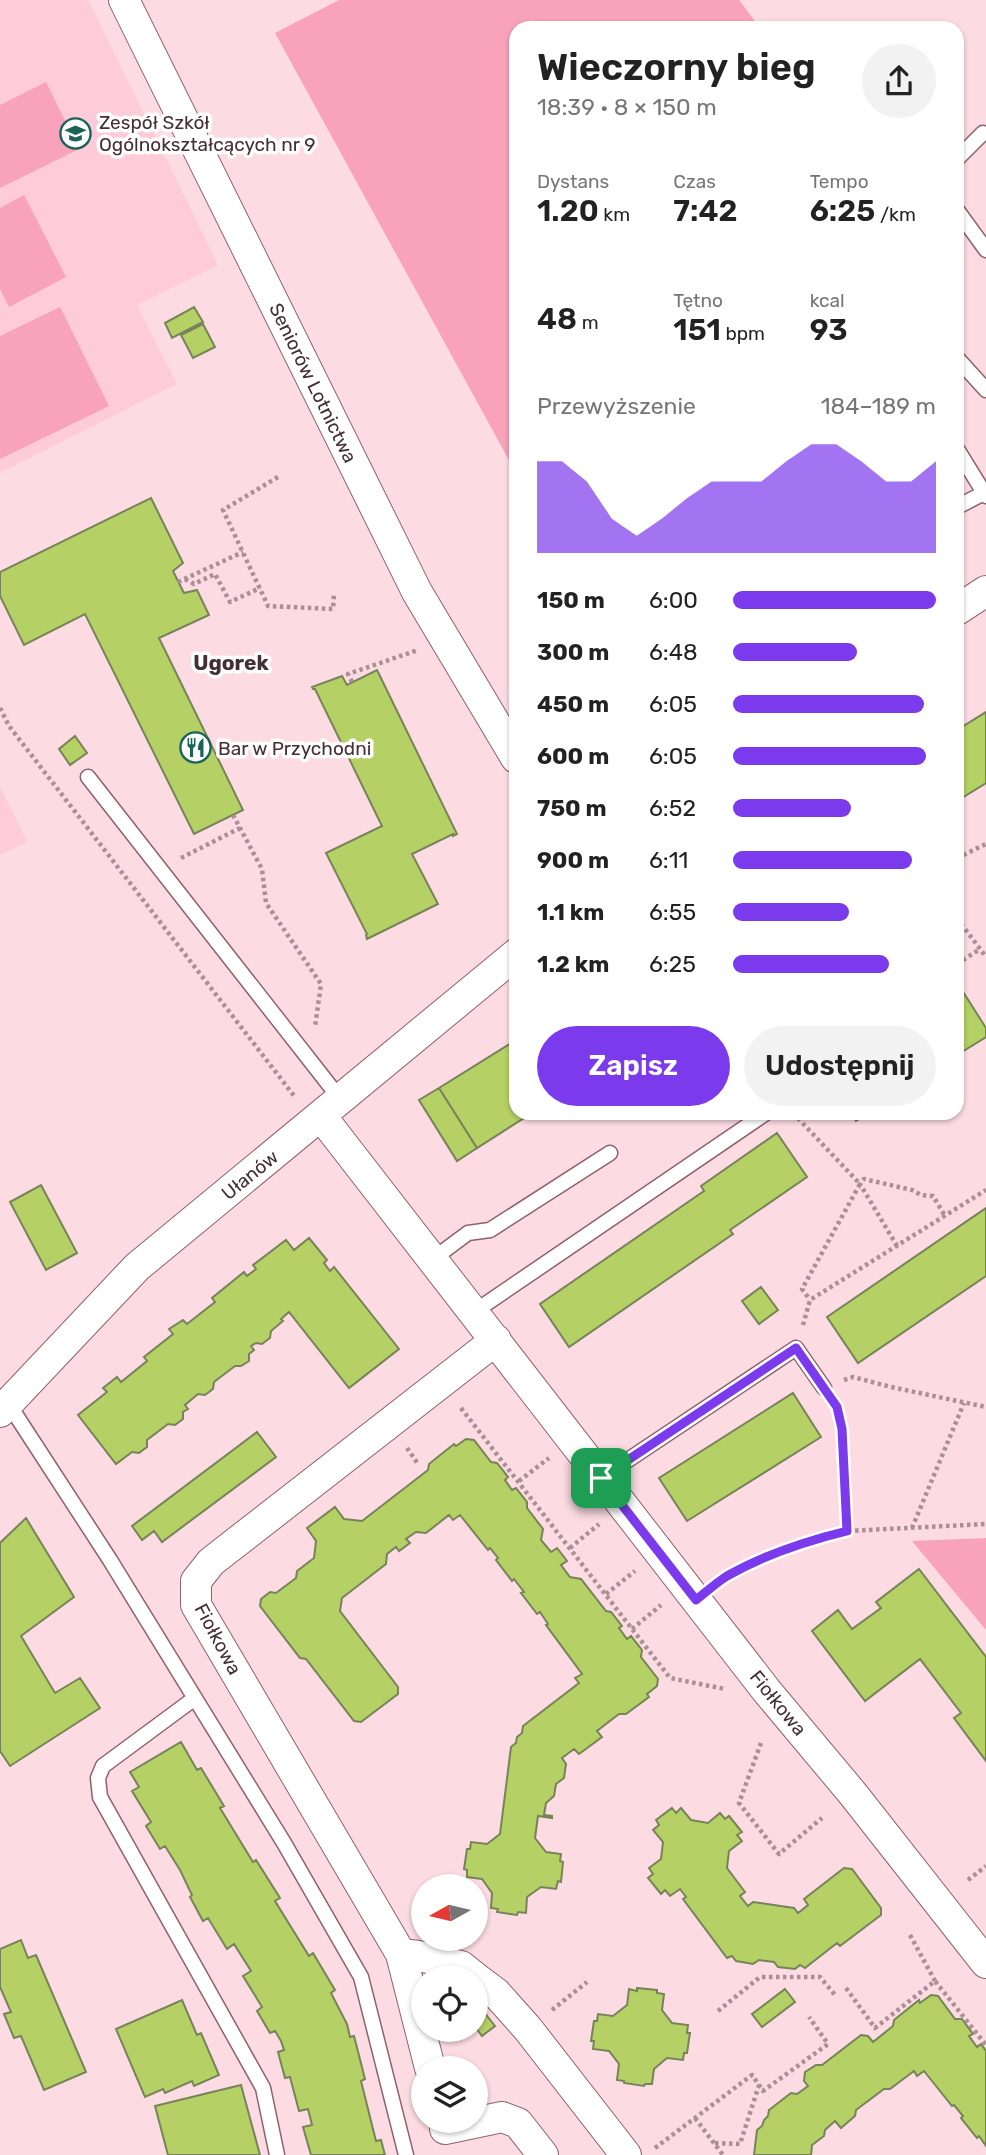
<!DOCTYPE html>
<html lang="pl">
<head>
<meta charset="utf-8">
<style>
  :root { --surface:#fff; --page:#f2f2f2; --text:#222; --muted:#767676; --accent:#7c3aed }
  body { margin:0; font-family:Rubik,sans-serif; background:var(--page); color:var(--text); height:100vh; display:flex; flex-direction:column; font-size:26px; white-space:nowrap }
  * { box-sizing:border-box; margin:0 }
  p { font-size:23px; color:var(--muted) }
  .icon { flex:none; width:38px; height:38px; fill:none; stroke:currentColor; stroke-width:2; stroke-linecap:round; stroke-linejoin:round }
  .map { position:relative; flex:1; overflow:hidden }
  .side { position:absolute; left:509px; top:21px; width:455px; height:1099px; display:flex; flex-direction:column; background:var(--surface); border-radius:21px; box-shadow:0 2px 5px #0004 }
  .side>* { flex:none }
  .needle { width:46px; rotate:262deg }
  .buttons { position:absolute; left:411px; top:1874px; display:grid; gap:14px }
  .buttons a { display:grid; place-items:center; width:77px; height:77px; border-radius:50%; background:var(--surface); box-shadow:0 2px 5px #0004; font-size:35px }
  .pin { position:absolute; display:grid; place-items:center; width:60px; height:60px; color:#fff; margin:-30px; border-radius:14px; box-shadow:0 4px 10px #0006 }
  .round { display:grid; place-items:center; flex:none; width:74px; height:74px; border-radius:37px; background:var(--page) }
  .summary { display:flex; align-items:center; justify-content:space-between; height:119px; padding:0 28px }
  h1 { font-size:38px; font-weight:600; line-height:52px }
  .metrics { display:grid; grid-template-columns:repeat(3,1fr); gap:10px; height:119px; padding:7px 28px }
  .metrics div { display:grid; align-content:center }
  .metrics b { font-size:30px; font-weight:600 }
  .metrics small { font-size:19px; font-weight:400 }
  .metrics p { font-size:19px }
  .chart { height:196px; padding:14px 28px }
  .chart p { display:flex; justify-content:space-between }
  .chart svg { width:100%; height:126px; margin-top:7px; fill:var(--accent); opacity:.7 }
  .cta { display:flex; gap:14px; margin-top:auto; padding:14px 28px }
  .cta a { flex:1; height:80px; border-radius:42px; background:var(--accent); color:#fff; font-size:28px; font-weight:600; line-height:80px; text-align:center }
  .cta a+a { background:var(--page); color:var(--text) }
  ul { padding:0 28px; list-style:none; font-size:23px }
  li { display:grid; grid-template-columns:112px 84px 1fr; align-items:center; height:52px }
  li i { height:18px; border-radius:9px; background:var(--accent) }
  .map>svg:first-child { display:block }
  .built { fill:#fdccd8 }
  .green { fill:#f8a3bb }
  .building { fill:#b5d065; stroke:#778359; stroke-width:2 }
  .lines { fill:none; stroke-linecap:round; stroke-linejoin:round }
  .lane-casing { stroke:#8f616e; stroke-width:17 }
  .street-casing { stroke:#8f616e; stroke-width:32 }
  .path { stroke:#ab8f96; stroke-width:4.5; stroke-dasharray:3.5 3.5; stroke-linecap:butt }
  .lane { stroke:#fff; stroke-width:14 }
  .street { stroke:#fff; stroke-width:30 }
  .route-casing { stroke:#fff; stroke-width:14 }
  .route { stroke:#7c3aed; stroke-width:9 }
  .labels { text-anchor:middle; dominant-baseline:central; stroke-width:7; stroke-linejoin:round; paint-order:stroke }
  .poi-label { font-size:19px; fill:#442f35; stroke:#fff; text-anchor:start }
  .street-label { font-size:19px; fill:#442f35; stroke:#fff }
  .neighbourhood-label { font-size:21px; font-weight:bold; fill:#442f35; stroke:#fff }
</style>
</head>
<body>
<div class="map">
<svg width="986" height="2155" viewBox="0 0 986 2155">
  <rect width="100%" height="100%" fill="#fcdbe3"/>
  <path class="built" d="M0 0H88L218 265 137 305 177 384 0 473Z
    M0 787 27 842 0 855Z"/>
  <path class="green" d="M339 0H739L760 28H516V473L275 33Z
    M46 82 79 149 0 188V105Z
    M24 195 66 277 9 307 0 289V208Z
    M60 307 109 406 0 459V336Z
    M986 1538V1630L912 1541Z"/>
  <path class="building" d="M194 307 203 322 172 338 165 323Z
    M203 324 215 347 193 358 181 335Z
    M151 498 183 563 173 571 184 593 197 590 209 615 159 638 243 810 194 834 85 614 24 645 0 596V572Z
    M377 670 457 834 453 836V834L412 854 438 904 367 939 366 935 367 934 326 853 382 826 315 689H313L312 687 342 676 347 685Z
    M986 712V783L957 801V730Z
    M75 736 87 753 70 765 59 749Z
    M960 987 986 1028V1037L957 1055V989Z
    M516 1040V1113H532L477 1148 439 1088Z
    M439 1088 477 1148 457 1161 419 1100Z
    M850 1113H869L856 1121Z
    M777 1133 807 1177 730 1230 733 1234 569 1347 540 1304 704 1191 701 1186Z
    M41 1185 77 1253 46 1270 10 1202Z
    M986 1208V1276L858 1363 827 1317Z
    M309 1238 327 1260 324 1263 330 1271 334 1267 399 1349 349 1388 289 1312 281 1319 283 1321 271 1331 270 1338 262 1344 256 1343 251 1346 254 1350 249 1354V1361L241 1366H235L214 1382 213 1389 205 1395 198 1394 185 1405 188 1409 183 1412V1419L175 1425 168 1424 147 1440V1447L139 1453 132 1452 116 1464 78 1415 107 1392 103 1388 117 1377 121 1382 147 1361 144 1357 173 1334 169 1329 183 1320 187 1324 215 1302 212 1298 244 1272 247 1276 256 1269 253 1265 286 1240 294 1250Z
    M761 1287 778 1310 759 1324 742 1301Z
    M793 1393 821 1437 687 1521 659 1478Z
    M257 1432 276 1457 162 1542 154 1531 142 1540 132 1526Z
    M466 1439 474 1440 491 1462 497 1463 508 1477 505 1480 512 1490 516 1488 527 1502V1508L543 1529 541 1540 551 1552 557 1548 567 1561 561 1565 570 1577 581 1579 606 1611 611 1612 622 1626 619 1628 627 1639 631 1636 642 1650 641 1657 658 1679 657 1686 647 1694 649 1697 626 1714H619L597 1731 602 1737 579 1754 574 1749 562 1758 566 1764 564 1778 556 1784 554 1796 546 1803 544 1815 552 1816V1818L538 1816 535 1838 546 1852 561 1854 560 1861 563 1862 561 1882 558 1881 556 1889 541 1887 527 1897 526 1913 518 1912 517 1915 497 1912 498 1909 491 1908 492 1893 482 1879 467 1877V1870L464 1869 467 1849H470L471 1842 487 1844 500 1834 511 1747 516 1743 517 1737 522 1733 523 1726 579 1683 575 1678 582 1674 546 1625 548 1624 540 1612 537 1614 521 1593 524 1592 514 1579 512 1581 496 1560 498 1558 490 1548 488 1550 460 1515 453 1520 449 1515 426 1533 416 1532 406 1539 410 1543 399 1551 396 1547 387 1554 386 1564 342 1598 340 1611 398 1687V1694L361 1722 354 1721 306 1659 300 1658 260 1606 261 1599 270 1592 276 1593 296 1578 297 1571 314 1558 316 1541 307 1528 335 1507 344 1519 362 1521 428 1470 429 1464 454 1444 456 1446Z
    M26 1518 74 1597 21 1636 55 1693 80 1678 100 1708 10 1766 0 1751V1543Z
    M919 1569 986 1657V1761L954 1718 961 1713 920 1659 865 1701 812 1631 838 1610 852 1629 881 1608 876 1602Z
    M181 1742 197 1770 201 1768 224 1806 220 1808 253 1862 256 1860 280 1898 275 1901 309 1956 313 1953 335 1990 331 1993 347 2024 350 2037 354 2036 365 2079 361 2081 376 2141 381 2140 385 2155H311L303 2127 312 2125 308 2109 299 2111 290 2077 285 2078 278 2052 284 2050 281 2041 275 2031 270 2033 257 2011 262 2007 243 1976 251 1971 234 1944 227 1949 208 1918 203 1921 190 1897 192 1895 180 1870 165 1846 160 1849 146 1826 151 1822 132 1791 139 1787 130 1772Z
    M672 1808 676 1813 681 1808 691 1820 708 1823 720 1813 725 1819 729 1816 742 1832 737 1835 742 1841 729 1851 727 1868 745 1892 740 1896 748 1906 753 1902 794 1908 798 1913 808 1905 804 1899 844 1868 852 1869 881 1908V1915L840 1946 837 1943 805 1968 800 1965 795 1969 778 1967 774 1962 759 1960 753 1964 736 1961 732 1956 727 1958 683 1899 686 1897 680 1889 670 1896 665 1890 661 1894 648 1878 653 1874 649 1868 661 1859 663 1842 653 1830 659 1825 656 1820Z
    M21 1940 28 1958 36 1955 86 2072 44 2090 21 2036 14 2038 4 2014 11 2012 0 1987V1949Z
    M637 1988 657 1990V1993L664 1994 662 2010 672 2023 688 2025 687 2033H690L687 2053H684L683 2060 667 2058 654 2069 652 2084H645L644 2086 624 2083V2081L617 2080 619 2064 609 2051 593 2049 594 2041H591L594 2021H597L598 2014 613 2016 627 2005 629 1989 637 1991Z
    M785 1989 795 2002 762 2027 752 2014Z
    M931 1995 938 1996 955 2019H962L973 2034 969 2036 977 2047 981 2044 986 2051V2146L979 2136 977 2138 961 2118 963 2116 954 2105 952 2106 924 2071 917 2076 914 2071 890 2089H884L856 2110 855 2116 841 2128 835 2121 825 2130 824 2136 812 2145 811 2155H754L757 2130 762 2126 764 2120 768 2116 769 2110 791 2093 797 2094 808 2086 804 2081 805 2072 816 2065H822L861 2035 868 2036 873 2042 893 2026 894 2020 919 2000 920 2003Z
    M182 2000 197 2035 201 2033 219 2075 194 2086 192 2081 165 2093 163 2089 145 2097 116 2029Z
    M476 2002 495 2026 482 2036 476 2028Z
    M241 2085 260 2155H168L155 2106Z"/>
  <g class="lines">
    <defs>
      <path id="lane" d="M957 159 983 133
        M957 210 986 250
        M957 358 986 390
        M957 449 986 496
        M957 507 984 493
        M88 777 341 1100
        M433 1259 468 1233 490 1230 610 1153
        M474 1312 766 1113
        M8 1403 110 1560 284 1843 361 1977 406 2155
        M601 1478 796 1348 824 1388
        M195 1698 103 1766 98 1778 100 1797 263 2088 277 2155"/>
      <path id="street" d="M124 0 417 592 516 758
        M957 610 986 591
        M321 1116 766 1690 853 1794 986 1963
        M0 1412 137 1267 516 954
        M401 1954 419 1956 461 1966 476 1978
        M476 1978 496 1993 528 2029 626 2155
        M430 2068 401 1954 196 1605V1581L211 1562 496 1340
        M445 2129 502 2117 518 2123 543 2155"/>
    </defs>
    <use href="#lane" class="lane-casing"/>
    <use href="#street" class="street-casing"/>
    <path class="path" d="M278 477 223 510 268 606 333 609 334 594
      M185 579 194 584 215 574 230 602 260 588
      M178 582 243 552
      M352 682 348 674 418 650
      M0 708 9 726 295 1097
      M233 815 262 869 266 903 321 984 315 1027
      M181 858 240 828
      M957 858 986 844
      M957 918 986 957
      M957 964 980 949
      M793 1113 860 1184 802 1289 810 1300
      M897 1246 860 1184 864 1179 912 1190 921 1195 933 1196 945 1216
      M803 1325 810 1300 986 1190
      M844 1380 853 1377 891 1387 986 1407
      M837 1406 842 1429 847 1531
      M461 1408 670 1678 725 1689
      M407 1448 418 1464
      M519 1481 549 1458
      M912 1528 964 1403
      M570 1548 599 1524
      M719 1583 760 1560 814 1539 847 1531 986 1524
      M606 1594 635 1571
      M632 1629 661 1605
      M761 1743 739 1803 779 1854 822 1818
      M968 1880 986 1866
      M910 1935 935 1981
      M846 1988 875 2028 935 1981 986 2045
      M552 2010 587 1982
      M718 2011 760 1977H820L836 1996
      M695 2118 723 2155
      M715 2143 740 2144 759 2085
      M655 2148 752 2075 763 2091 828 2044 809 2017"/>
    <use href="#lane" class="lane"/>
    <use href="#street" class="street"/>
  </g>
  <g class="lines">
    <defs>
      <path id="route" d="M796 1348 837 1407 842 1429 847 1531C806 1541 764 1555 727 1576 716 1583 706 1592 696 1600L601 1478Z"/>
    </defs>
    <use href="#route" class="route-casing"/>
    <use href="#route" class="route"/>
  </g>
  <defs>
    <symbol id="school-ring" viewBox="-11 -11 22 22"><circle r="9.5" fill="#fff" stroke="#1a6359" stroke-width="1.5"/><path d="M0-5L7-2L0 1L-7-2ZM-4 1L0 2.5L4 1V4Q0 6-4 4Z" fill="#1a6359"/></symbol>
    <symbol id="restaurant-ring" viewBox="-11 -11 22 22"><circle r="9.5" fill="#fff" stroke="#1a6359" stroke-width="1.5"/><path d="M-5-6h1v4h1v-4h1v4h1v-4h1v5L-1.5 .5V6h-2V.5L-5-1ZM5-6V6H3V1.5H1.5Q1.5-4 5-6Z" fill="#1a6359"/></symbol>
  </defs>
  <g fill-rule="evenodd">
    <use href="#school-ring" x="58" y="116" width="35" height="35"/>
    <use href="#restaurant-ring" x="178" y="730" width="35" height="35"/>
  </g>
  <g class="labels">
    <g class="poi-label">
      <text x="99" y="122">Zespół Szkół<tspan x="99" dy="22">Ogólnokształcących nr 9</tspan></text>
      <text x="218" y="748">Bar w Przychodni</text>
    </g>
    <g class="street-label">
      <text transform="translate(313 383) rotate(64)">Seniorów Lotnictwa</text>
      <text transform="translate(250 1175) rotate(-39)">Ułanów</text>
      <text transform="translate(218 1639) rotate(62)">Fiołkowa</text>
      <text transform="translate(778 1703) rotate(51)">Fiołkowa</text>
    </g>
    <g class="neighbourhood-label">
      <text x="231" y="662">Ugorek</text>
    </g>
  </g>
</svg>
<div class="buttons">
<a><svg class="needle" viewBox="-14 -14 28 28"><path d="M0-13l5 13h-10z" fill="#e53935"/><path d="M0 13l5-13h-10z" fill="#767676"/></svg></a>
<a><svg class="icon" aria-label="locate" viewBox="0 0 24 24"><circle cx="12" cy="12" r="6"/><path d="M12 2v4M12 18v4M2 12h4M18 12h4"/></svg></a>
<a><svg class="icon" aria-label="layers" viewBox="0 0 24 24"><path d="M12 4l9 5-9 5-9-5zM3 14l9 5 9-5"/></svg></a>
</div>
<div class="pin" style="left:601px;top:1478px;background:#1e9e55"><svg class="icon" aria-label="arrive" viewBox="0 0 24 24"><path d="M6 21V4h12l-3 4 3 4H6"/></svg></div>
<section class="side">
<div class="summary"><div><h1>Wieczorny bieg</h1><p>18:39 · 8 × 150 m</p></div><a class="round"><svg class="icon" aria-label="share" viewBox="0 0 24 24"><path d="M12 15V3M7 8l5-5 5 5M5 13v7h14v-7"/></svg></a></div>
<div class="metrics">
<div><p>Dystans</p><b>1.20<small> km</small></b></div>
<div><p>Czas</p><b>7:42</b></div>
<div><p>Tempo</p><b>6:25<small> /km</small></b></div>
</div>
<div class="metrics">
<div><b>48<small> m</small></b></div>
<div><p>Tętno</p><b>151<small> bpm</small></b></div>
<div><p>kcal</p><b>93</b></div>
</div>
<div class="chart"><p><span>Przewyższenie</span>184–189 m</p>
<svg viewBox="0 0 160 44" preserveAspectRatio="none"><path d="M0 44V12L10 12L20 19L30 32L40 38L50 32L60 25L70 19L80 19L90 19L100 12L110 6L120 6L130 12L140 19L150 19L160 12V44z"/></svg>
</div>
<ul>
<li><b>150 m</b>6:00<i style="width:100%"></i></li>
<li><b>300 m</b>6:48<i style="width:61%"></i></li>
<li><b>450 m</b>6:05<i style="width:94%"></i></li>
<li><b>600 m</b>6:05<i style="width:95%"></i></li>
<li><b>750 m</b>6:52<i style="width:58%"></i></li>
<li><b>900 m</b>6:11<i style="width:88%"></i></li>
<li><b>1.1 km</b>6:55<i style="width:57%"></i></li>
<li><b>1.2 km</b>6:25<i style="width:77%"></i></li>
</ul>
<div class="cta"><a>Zapisz</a><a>Udostępnij</a></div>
</section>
</div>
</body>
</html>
